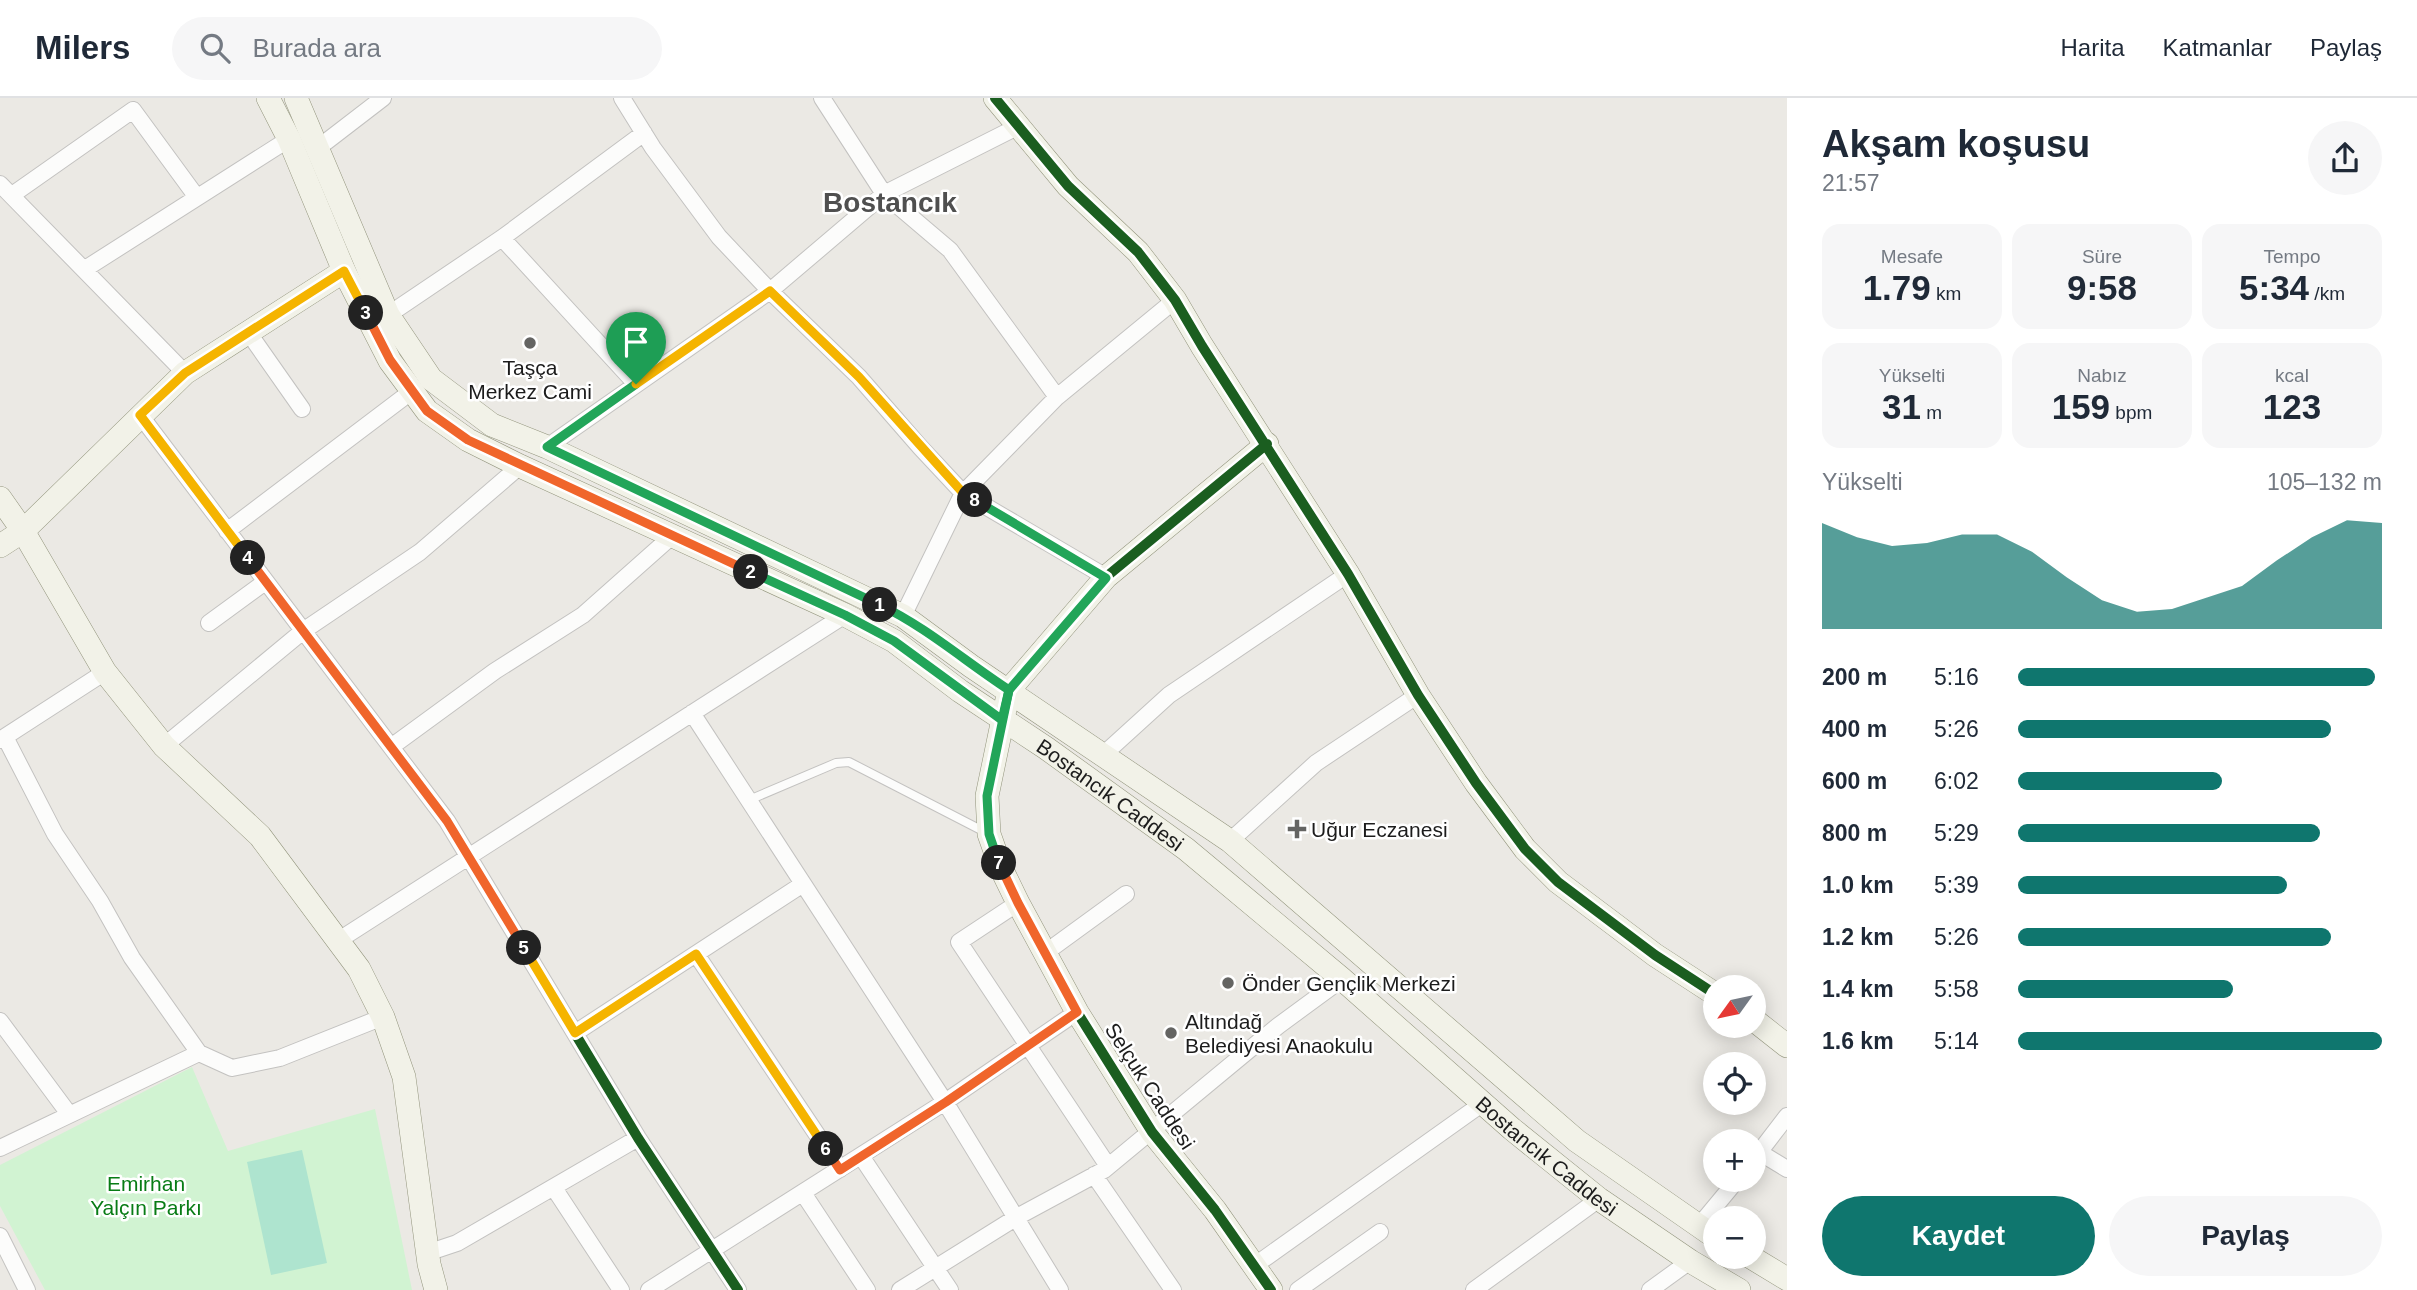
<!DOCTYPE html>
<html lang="tr">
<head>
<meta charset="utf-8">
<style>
  :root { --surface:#fff; --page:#f6f6f7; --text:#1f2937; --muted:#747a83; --line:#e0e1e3; --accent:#0f766e }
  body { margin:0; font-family:Arial,sans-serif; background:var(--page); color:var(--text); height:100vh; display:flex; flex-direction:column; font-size:26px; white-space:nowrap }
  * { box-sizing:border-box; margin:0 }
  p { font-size:23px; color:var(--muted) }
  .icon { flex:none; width:38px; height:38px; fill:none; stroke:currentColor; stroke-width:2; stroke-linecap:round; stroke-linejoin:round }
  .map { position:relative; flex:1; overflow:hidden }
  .side { display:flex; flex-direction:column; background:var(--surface); width:630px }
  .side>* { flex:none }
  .needle { width:46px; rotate:237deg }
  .controls { position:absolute; left:1703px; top:877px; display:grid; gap:14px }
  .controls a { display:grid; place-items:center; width:63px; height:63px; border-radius:50%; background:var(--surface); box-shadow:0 4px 18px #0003; font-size:35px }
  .pin { position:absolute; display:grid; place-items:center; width:60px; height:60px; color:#fff; margin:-72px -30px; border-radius:50% 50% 50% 0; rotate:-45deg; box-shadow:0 0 7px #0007 }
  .pin .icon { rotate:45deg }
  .km { position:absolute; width:35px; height:35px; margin:-18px; border-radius:50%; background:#222; color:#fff; font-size:19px; line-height:35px; text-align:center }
  .round { display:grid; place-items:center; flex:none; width:74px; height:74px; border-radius:37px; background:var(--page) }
  .headline { display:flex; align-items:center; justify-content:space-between; height:119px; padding:0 35px }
  h1 { font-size:38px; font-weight:700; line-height:52px }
  .metrics { display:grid; grid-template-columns:repeat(3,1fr); gap:10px; height:119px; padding:7px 35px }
  .metrics div { display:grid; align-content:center; border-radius:18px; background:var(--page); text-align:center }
  .metrics b { font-size:35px; font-weight:700 }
  .metrics small { font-size:19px; font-weight:400 }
  .metrics p { font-size:19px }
  .chart { height:196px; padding:14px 35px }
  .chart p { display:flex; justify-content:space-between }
  .chart svg { width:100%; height:126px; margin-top:7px; fill:var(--accent); opacity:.7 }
  .primary-button { display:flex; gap:14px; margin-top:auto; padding:14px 35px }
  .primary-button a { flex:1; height:80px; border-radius:42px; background:var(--accent); color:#fff; font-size:28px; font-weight:700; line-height:80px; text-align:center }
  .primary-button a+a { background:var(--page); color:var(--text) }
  ul { padding:0 35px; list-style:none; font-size:23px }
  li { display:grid; grid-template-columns:112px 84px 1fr; align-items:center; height:52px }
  li i { height:18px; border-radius:9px; background:var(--accent) }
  header { display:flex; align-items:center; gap:42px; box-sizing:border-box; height:98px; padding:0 35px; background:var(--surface); border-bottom:2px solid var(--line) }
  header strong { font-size:33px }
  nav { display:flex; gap:38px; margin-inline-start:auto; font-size:24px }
  .search { width:490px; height:63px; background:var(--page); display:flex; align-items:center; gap:18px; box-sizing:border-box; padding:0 24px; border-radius:38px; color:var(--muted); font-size:26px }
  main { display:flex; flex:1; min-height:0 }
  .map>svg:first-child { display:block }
  .park { fill:#d1f3d2 }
  .pitch { fill:#aee4cf }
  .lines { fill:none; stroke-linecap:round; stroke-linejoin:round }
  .lane-casing { stroke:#c3c2c0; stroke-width:10 }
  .street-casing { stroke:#c3c2c0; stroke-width:18 }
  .secondary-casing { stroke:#92947c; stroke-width:24 }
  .lane { stroke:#fcfcfb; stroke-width:8 }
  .street { stroke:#fcfcfb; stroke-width:16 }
  .secondary { stroke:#f2f2e8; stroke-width:23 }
  .cycleway-casing { stroke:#fff; stroke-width:15 }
  .cycleway { stroke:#1b5e20; stroke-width:10 }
  .split-1-casing { stroke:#fff; stroke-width:14 }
  .split-2-casing { stroke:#fff; stroke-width:14 }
  .split-3-casing { stroke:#fff; stroke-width:14 }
  .split-4-casing { stroke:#fff; stroke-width:14 }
  .split-5-casing { stroke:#fff; stroke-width:14 }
  .split-6-casing { stroke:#fff; stroke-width:14 }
  .split-7-casing { stroke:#fff; stroke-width:14 }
  .split-8-casing { stroke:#fff; stroke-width:14 }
  .split-9-casing { stroke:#fff; stroke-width:14 }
  .split-1 { stroke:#22a559; stroke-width:9 }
  .split-2 { stroke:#22a559; stroke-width:9 }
  .split-3 { stroke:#f0652b; stroke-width:9 }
  .split-4 { stroke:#f5b400; stroke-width:9 }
  .split-5 { stroke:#f0652b; stroke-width:9 }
  .split-6 { stroke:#f5b400; stroke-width:9 }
  .split-7 { stroke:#f0652b; stroke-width:9 }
  .split-8 { stroke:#22a559; stroke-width:9 }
  .split-9 { stroke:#f5b400; stroke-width:9 }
  .poi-dot { fill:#646462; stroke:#fff; stroke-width:2.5 }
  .labels { text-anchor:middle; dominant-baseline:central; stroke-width:5; stroke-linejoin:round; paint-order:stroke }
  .poi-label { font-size:21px; fill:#1c1c1c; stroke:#fff; text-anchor:start }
  .street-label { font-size:21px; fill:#1c1c1c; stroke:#fff }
  .park-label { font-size:21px; fill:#087c15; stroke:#fff }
  .district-label { font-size:28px; font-weight:bold; fill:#4f4f4f; stroke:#fff }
</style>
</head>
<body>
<header>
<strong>Milers</strong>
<div class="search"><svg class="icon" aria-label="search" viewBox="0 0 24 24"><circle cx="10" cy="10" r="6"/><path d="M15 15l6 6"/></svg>Burada ara</div>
<nav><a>Harita</a><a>Katmanlar</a><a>Paylaş</a></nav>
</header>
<main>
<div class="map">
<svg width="1787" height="1192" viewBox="0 0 1787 1192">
  <rect width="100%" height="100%" fill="#ebe9e4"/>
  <path class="park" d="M192 969 228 1053 375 1011 412 1192H45L0 1108V1067Z"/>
  <path class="pitch" d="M302 1052 327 1165 271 1177 247 1064Z"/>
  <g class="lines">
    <defs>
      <path id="lane" d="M749 702 836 665 849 664 987 735"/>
      <path id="street" d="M622 0 653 50 719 139 770 193 859 279 920 349 963 395 1106 479
        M822 0 884 96 950 152 1057 299
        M318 50 383 0
        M0 86 185 275
        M12 97 133 12 196 98
        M502 140 636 286
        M85 171 289 41
        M388 217 502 140 644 35
        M248 234 302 311
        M140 317 447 723 638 1040 738 1192
        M547 349 770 193 884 96 1019 28
        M227 433 412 293
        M903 518 963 395 1057 299 1175 202
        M209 525 265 484
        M692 615 945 1004 1060 1192
        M5 639 55 736 100 803 132 860 199 955
        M0 642 105 574
        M164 648 303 533 420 454 520 368
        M391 649 495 573 583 517 672 438
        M1103 657 1169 597 1348 476
        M1230 743 1316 665 1418 597
        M1018 805 959 844 1108 1068
        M339 842 845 517
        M1045 855 1126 796
        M696 856 840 1071
        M0 923 69 1016
        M575 935 803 786
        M0 1050 199 955 232 970 280 960 383 919
        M1759 1054 1787 1071
        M861 1058 950 1192
        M1754 1061 1787 1018
        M1094 1077 1173 1192
        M554 1090 621 1192
        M803 1095 867 1192
        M1698 1129 1737 1082
        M0 1138 27 1192
        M427 1155 457 1145 638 1040
        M1254 1168 1483 1005
        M649 1192 945 1004 1077 914
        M900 1192 1017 1119 1104 1072 1278 928 1342 881
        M1298 1192 1380 1134
        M1474 1192 1599 1101
        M1650 1192 1690 1163"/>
      <g id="secondary">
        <path id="s1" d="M268 0 289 41 344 173 390 263 427 313 468 342 520 368 845 517 894 543 960 593 1046 650 1186 751 1342 881 1512 1031 1599 1101 1690 1163 1739 1192"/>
        <path d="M296 0 388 217 431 281 492 327 547 349 903 518 971 568 1230 743 1577 1043 1715 1139"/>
        <path d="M995 0 1068 88 1138 154 1175 202 1202 248 1348 476 1418 597 1476 685 1525 751 1558 784 1655 857 1715 896"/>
        <path d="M1267 346 1106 479 1009 592 987 698 989 736 1001 770 1018 805 1077 914 1152 1034 1215 1112 1271 1192"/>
        <path d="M0 400 23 433 105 574 164 648 260 738 359 871 383 919 404 979 429 1166 436 1192"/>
        <path d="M0 448 23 433 185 275 344 173"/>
        <path d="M1754 922 1787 948"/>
        <path d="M1749 1158 1787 1181"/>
      </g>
    </defs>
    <use href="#lane" class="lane-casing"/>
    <use href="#street" class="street-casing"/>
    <use href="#secondary" class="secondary-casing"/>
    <use href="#lane" class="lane"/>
    <use href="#street" class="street"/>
    <use href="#secondary" class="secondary"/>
    <defs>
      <path id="cycleway" d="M995 0 1068 88 1138 154 1175 202 1202 248 1348 476 1418 597 1476 685 1525 751 1558 784 1655 857 1715 896
        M140 317 447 723 638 1040 738 1192
        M1267 346 1106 479 1009 592 987 698 989 736 1001 770 1018 805 1077 914 1152 1034 1215 1112 1271 1192"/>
    </defs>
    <use href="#cycleway" class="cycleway-casing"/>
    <use href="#cycleway" class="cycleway"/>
  </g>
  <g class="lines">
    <defs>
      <path id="split-1" d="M636 286 547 349 880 507"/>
      <path id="split-2" d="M751 474 845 517 894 543 1002 622 1009 592C966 564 926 529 880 507"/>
      <path id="split-3" d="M366 215 390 262 427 313 468 342 751 474"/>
      <path id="split-4" d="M248 460 140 317 185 275 344 173 366 215"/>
      <path id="split-5" d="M248 460 447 723 524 850"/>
      <path id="split-6" d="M524 850 575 935 696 856 826 1051"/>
      <path id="split-7" d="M826 1051 840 1072 946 1004 1077 914 1018 805 999 765"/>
      <path id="split-8" d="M975 402 1106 480 1009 592 987 698 989 736 999 765"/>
      <path id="split-9" d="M636 286 770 193 859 279 963 395 975 402"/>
    </defs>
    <use href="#split-1" class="split-1-casing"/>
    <use href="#split-2" class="split-2-casing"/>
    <use href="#split-3" class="split-3-casing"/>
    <use href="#split-4" class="split-4-casing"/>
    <use href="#split-5" class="split-5-casing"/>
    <use href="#split-6" class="split-6-casing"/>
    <use href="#split-7" class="split-7-casing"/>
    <use href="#split-8" class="split-8-casing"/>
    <use href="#split-9" class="split-9-casing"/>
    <use href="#split-1" class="split-1"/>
    <use href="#split-2" class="split-2"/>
    <use href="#split-3" class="split-3"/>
    <use href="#split-4" class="split-4"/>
    <use href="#split-5" class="split-5"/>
    <use href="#split-6" class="split-6"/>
    <use href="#split-7" class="split-7"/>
    <use href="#split-8" class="split-8"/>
    <use href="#split-9" class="split-9"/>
  </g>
  <g class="poi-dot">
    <circle cx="530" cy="245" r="7"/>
    <path d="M1293.5 720.5h7v7h7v7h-7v7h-7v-7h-7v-7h7z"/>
    <circle cx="1228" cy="885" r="7"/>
    <circle cx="1171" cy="935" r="7"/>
  </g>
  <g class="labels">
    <g class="poi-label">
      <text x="530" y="269" text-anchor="middle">Taşça<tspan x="530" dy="24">Merkez Cami</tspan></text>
      <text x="1311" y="731">Uğur Eczanesi</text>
      <text x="1242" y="885">Önder Gençlik Merkezi</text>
      <text x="1185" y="923">Altındağ<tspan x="1185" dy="24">Belediyesi Anaokulu</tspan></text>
    </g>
    <g class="street-label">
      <text stroke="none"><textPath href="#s1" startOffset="1139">Bostancık Caddesi</textPath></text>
      <text transform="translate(1150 988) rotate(57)">Selçuk Caddesi</text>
      <text stroke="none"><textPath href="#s1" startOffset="1706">Bostancık Caddesi</textPath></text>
    </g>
    <g class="park-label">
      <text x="146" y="1085">Emirhan<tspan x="146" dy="24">Yalçın Parkı</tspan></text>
    </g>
    <g class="district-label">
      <text x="890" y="104">Bostancık</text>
    </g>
  </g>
</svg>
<div class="controls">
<a><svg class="needle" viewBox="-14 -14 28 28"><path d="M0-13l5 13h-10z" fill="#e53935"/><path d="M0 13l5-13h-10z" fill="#747a83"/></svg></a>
<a><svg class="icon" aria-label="locate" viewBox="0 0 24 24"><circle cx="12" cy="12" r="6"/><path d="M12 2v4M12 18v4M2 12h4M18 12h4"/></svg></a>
<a>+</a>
<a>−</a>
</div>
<div class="pin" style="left:636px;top:286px;background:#1e9e55"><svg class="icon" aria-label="arrive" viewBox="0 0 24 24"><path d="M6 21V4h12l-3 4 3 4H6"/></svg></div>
<b class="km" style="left:880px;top:507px">1</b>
<b class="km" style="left:751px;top:474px">2</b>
<b class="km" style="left:366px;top:215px">3</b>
<b class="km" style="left:248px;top:460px">4</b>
<b class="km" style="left:524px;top:850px">5</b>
<b class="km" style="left:826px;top:1051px">6</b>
<b class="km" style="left:999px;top:765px">7</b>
<b class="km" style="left:975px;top:402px">8</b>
</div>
<section class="side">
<div class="headline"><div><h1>Akşam koşusu</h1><p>21:57</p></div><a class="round"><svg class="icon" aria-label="share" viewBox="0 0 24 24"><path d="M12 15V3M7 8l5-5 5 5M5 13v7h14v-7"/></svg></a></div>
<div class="metrics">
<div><p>Mesafe</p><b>1.79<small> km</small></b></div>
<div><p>Süre</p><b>9:58</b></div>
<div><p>Tempo</p><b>5:34<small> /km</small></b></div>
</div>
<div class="metrics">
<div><p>Yükselti</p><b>31<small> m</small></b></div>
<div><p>Nabız</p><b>159<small> bpm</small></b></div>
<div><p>kcal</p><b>123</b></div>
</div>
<div class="chart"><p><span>Yükselti</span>105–132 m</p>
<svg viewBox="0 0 160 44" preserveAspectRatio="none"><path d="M0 44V7L10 12L20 15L30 14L40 11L50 11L60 17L70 26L80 34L90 38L100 37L110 33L120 29L130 20L140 12L150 6L160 7V44z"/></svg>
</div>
<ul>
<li><b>200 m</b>5:16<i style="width:98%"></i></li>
<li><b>400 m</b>5:26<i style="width:86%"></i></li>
<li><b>600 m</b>6:02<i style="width:56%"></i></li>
<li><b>800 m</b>5:29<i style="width:83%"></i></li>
<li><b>1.0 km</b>5:39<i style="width:74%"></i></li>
<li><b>1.2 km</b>5:26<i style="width:86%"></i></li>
<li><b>1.4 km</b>5:58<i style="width:59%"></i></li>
<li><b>1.6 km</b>5:14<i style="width:100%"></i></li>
</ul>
<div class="primary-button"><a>Kaydet</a><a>Paylaş</a></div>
</section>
</main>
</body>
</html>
